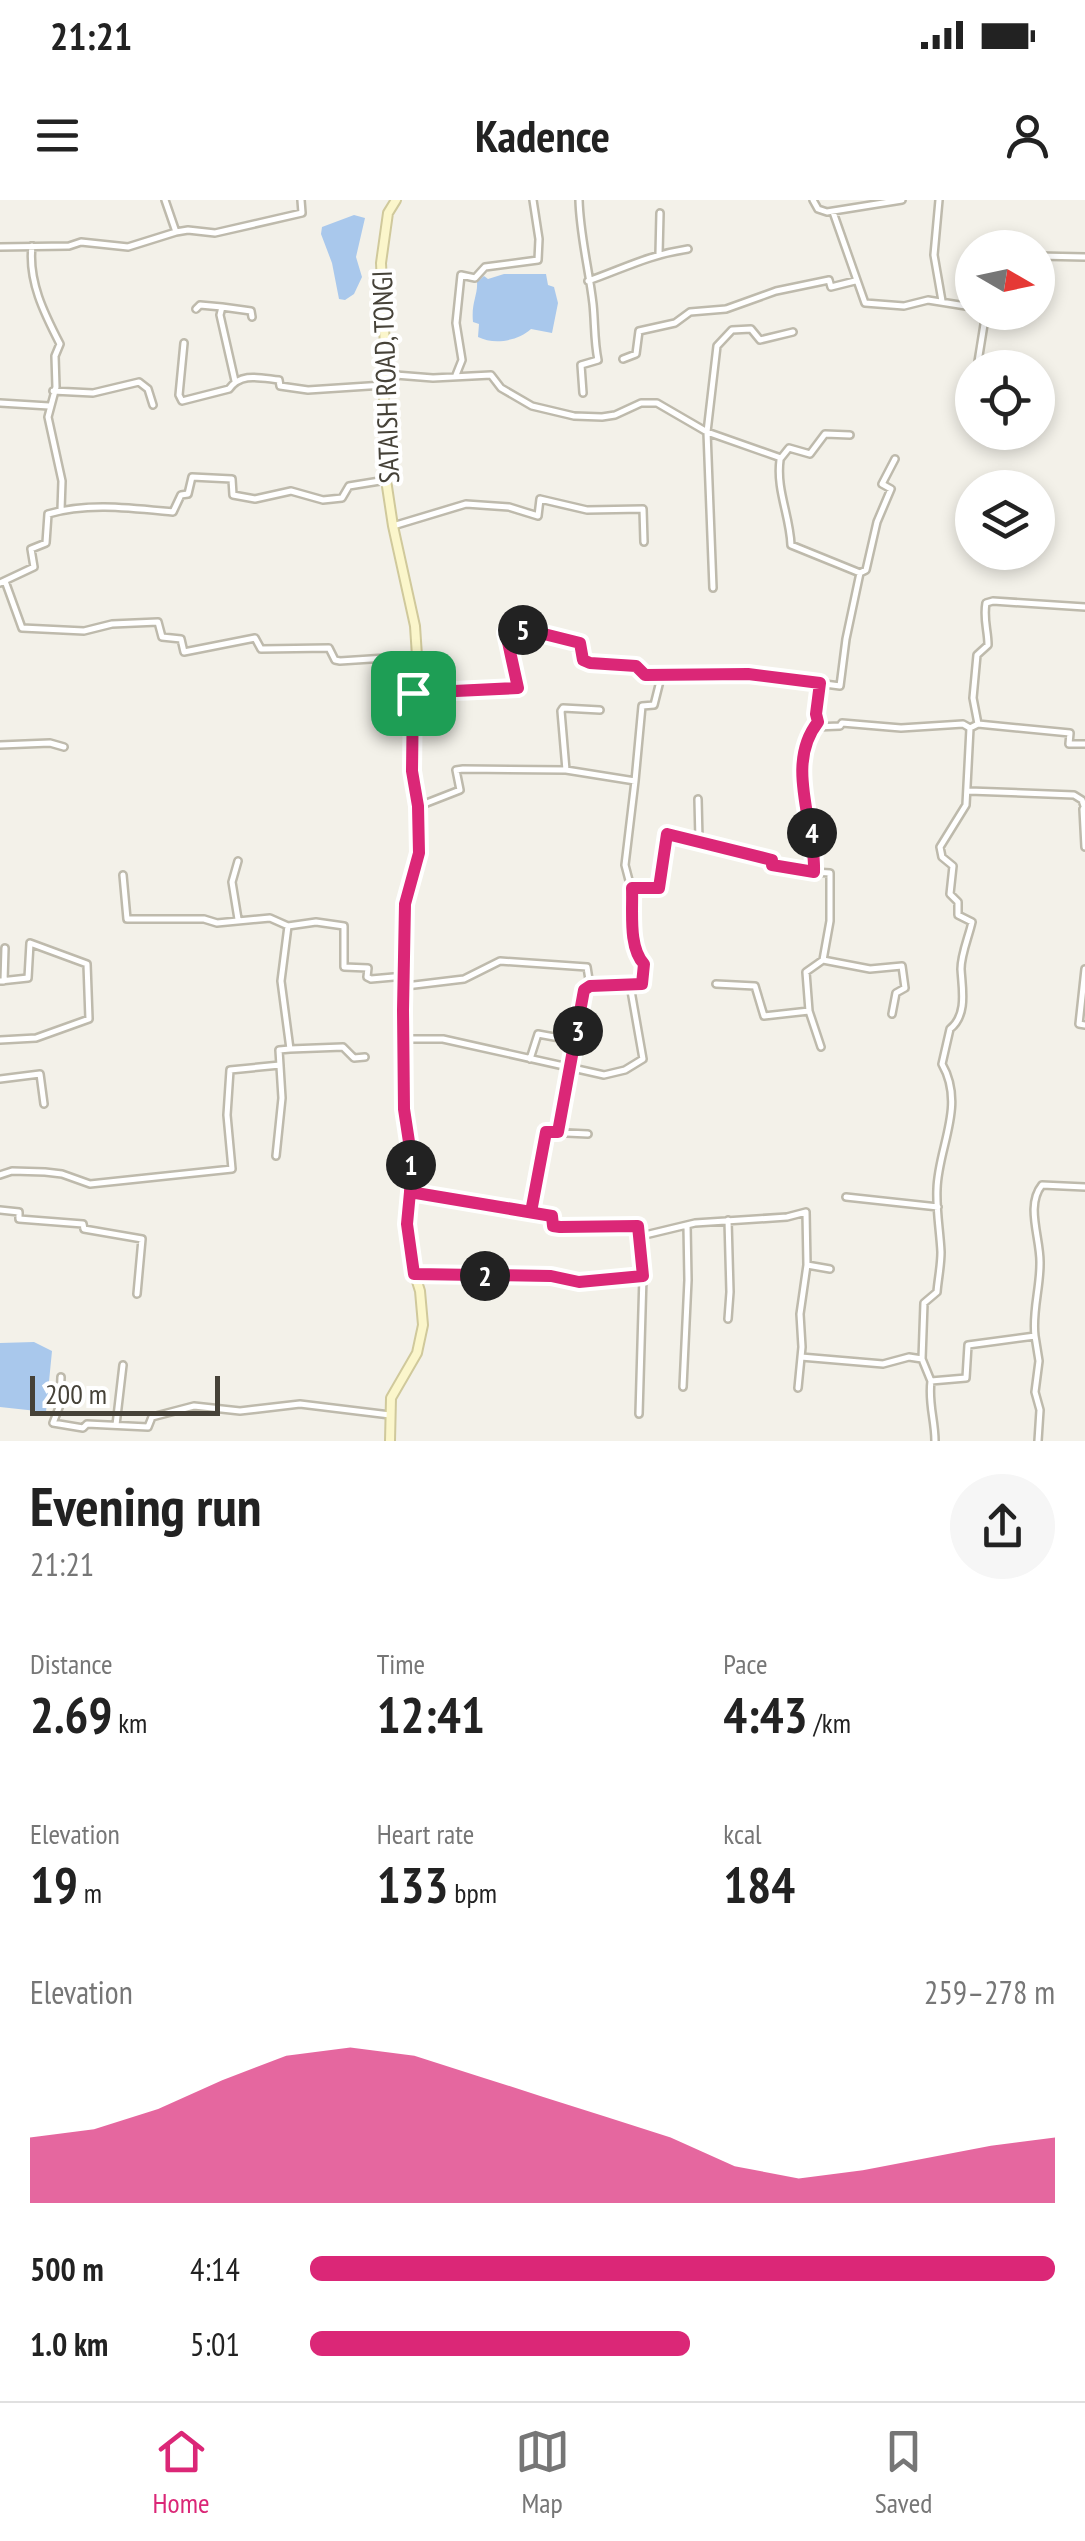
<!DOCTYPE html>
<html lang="en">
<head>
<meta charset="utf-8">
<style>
  :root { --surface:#fff; --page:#f6f6f6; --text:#222; --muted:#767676; --line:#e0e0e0; --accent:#db2777 }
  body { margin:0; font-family:"PT Sans Narrow",sans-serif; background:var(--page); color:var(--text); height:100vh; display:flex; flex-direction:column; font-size:38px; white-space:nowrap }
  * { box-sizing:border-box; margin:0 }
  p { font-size:32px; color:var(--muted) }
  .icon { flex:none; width:55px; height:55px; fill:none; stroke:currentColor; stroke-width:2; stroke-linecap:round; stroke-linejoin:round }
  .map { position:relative; height:1241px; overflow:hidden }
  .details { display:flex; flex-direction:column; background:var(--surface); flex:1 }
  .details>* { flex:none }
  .needle { width:65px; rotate:99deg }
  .controls { position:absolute; left:955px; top:30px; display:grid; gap:20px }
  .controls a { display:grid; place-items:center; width:100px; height:100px; border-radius:50%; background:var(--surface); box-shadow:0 5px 15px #0003; font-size:50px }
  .scale { position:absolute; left:30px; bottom:25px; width:190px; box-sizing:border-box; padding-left:10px; border:5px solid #464238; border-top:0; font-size:28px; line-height:35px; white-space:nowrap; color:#464238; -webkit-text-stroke:8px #fff; paint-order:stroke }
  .pin { position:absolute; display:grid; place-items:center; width:85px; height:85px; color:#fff; margin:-42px; border-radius:20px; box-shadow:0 5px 15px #0006 }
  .km { position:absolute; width:50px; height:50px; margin:-25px; border-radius:50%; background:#222; color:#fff; font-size:28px; line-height:50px; text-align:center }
  .round { display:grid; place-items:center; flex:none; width:105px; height:105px; border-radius:52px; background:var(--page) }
  .overview { display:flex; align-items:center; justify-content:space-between; height:170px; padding:0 30px }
  h1 { font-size:55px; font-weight:700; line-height:75px }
  .figures { display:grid; grid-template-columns:repeat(3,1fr); gap:15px; height:170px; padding:10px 30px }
  .figures div { display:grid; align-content:center }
  .figures b { font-size:50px; font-weight:700 }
  .figures small { font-size:28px; font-weight:400 }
  .figures p { font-size:28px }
  .chart { height:280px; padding:20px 30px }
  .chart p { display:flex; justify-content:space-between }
  .chart svg { width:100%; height:180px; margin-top:10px; fill:var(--accent); opacity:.7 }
  ul { padding:0 30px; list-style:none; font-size:32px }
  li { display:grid; grid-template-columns:160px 120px 1fr; align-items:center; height:75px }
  li i { height:25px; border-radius:12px; background:var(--accent) }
  .status { display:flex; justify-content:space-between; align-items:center; height:70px; padding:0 50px; background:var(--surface); direction:ltr }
  .status svg { height:28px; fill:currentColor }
  header { display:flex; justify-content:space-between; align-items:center; height:130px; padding:0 30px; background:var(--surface); font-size:45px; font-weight:700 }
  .menu { display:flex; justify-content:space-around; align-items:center; height:140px; border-top:2px solid var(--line); background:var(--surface); font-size:28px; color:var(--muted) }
  .menu a { display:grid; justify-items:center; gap:5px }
  .menu .active { color:var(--accent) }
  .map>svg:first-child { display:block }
  .water { fill:#a9c8ec }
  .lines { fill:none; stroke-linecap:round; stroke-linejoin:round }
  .street-casing { stroke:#bebaac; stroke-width:10 }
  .secondary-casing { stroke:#d0c99b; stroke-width:12 }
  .street { stroke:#fff; stroke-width:5 }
  .secondary { stroke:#fbf6cb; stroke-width:8 }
  .route-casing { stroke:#fff; stroke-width:20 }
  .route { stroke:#db2777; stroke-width:12 }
  .labels { text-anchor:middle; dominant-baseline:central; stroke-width:8; stroke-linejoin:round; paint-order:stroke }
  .street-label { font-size:28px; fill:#464238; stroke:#fff }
</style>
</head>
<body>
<div class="status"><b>21:21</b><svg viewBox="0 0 49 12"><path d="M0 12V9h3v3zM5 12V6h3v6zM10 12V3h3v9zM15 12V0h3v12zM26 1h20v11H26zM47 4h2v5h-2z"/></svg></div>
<header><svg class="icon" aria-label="menu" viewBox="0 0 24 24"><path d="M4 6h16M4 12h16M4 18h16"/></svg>Kadence<svg class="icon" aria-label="person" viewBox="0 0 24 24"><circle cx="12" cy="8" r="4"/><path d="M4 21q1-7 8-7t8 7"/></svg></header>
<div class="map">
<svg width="1085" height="1241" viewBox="0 0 1085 1241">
  <rect width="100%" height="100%" fill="#f3f1e9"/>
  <path class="water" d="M354 15 365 18 356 57 362 77 354 94 345 100 339 99 332 63 321 34 322 27Z
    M504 74H546L548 85 554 87 558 103 552 133 531 129C518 141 494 145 478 137L479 124 473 122C471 103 478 95 477 82L484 76 488 79Z
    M34 1142 52 1151 46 1212 0 1207V1143Z"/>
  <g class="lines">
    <defs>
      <path id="street" d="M165 0 176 32 188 30 215 33 302 13 301 0
        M579 0C580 36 589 69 593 104 595 123 594 141 598 160L581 165 583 193
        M813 0 818 9 827 12 902 0
        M939 0 934 55 942 101
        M833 12 865 103 904 106 928 100 972 107
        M32 46C28 81 44 113 60 144L55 156 56 187 48 217 62 281 61 310
        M0 47 69 46 81 42 128 47 176 32
        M659 54 660 13
        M1038 56 1085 57
        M588 81C625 68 648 55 688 49
        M196 109 200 105 222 107
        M184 143 179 195 182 201 229 189C241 172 260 178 279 180L280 186 308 190 384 185
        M623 159 636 154 639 131 675 123 690 112 726 109 776 91 829 80 831 87 855 81
        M977 168 986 112
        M383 174 433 178 491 175 501 188 532 206 574 216 602 217 615 215 641 203H657L707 232 781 258 789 248 810 254 825 234 850 235
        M456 175 462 160 456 123 461 75 475 78 485 67 538 60 539 39 533 0
        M235 181 220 115 222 107 251 111 252 117
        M53 191 93 193 139 182 148 189 153 205
        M0 203 49 206
        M969 223 972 188
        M780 260C776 290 790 316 791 345L860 373
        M393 326 466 304 509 307 538 316 540 299 587 310 643 309 644 342
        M5 381 22 428 84 431 112 424 158 422 162 437 181 439 184 452 255 438 261 449 329 448 335 460 340 461 417 456
        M0 383 34 367 31 349 46 343 48 314C87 302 132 308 173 312L181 295 188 294 192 277 232 279 233 295 255 299 291 291 323 300 342 298 349 286 386 280
        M713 388 707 232 717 146 732 130 751 129 760 140 793 132
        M413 493 518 488 505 433 527 430 580 443 583 460 590 463 636 466 645 475 661 477
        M978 524 973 498 977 455 988 445C988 430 983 419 986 403L993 401 1085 407
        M815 527 840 526 842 523 901 528 963 524 970 528 966 605 940 647 942 657 953 666 950 694 958 702V715L972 722C969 736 961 754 961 769 962 788 968 815 950 829L942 864C966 906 938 947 937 989 936 1010 940 1031 941 1052 941 1066 938 1079 937 1092L924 1103 922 1159
        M970 528 978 524 1070 533 1069 544H1085
        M0 545 50 543 64 547
        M566 570 561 511 563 508 600 510
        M969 591 1074 595 1082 600 1085 609
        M698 599 699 640
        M419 606 460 590 456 570 463 569 566 570 635 581 642 506 654 505 661 477 748 474 840 486 846 439 860 373 866 370 877 322 891 289 882 284 895 259
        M1083 609 1085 647
        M238 661 232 682 238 719
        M814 672 830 673V721L823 760 870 769 902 766 905 788 896 793 892 814
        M123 675 127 719H204L217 723 270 718 288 726 316 722 344 726V767L368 768 367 777 371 779 405 776
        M631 688H659L667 634 771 660 772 665 814 672C816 624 784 565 819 522L815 514 820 483
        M1085 769 1079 824 1085 825
        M0 781 28 778 30 743 87 764 89 819 36 838 0 840
        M4 781 5 748
        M716 784 755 786 764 816 809 811 806 772 823 760
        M406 786 464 779 500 761 587 767 590 786 642 784 645 764 638 758 634 745 631 688 625 665 635 581
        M809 811 821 847
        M406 839H443L604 875 625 870 643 859 630 785
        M290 849 343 847 354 858 365 857
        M530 859 538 834 576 841
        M0 879 40 874 44 904
        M558 932 583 791 590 786
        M276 956 282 898 279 850 290 849 281 781 288 726
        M0 975 12 971 45 972 62 974 90 984 232 969 227 915 230 870 280 865
        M410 992 553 1016V1026L560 1027 638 1026 641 1036
        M846 997 938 1007
        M0 1010 19 1012V1019L83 1024 84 1029 142 1039 137 1094
        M531 1013 546 932 588 934
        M807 1065 830 1069
        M414 1075 551 1077 579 1081 643 1076
        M728 1119 730 1092 728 1020
        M1035 1136 1039 1161 1035 1192 1040 1210 1038 1241
        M801 1157 883 1164 909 1157 922 1159 931 1181 966 1178 968 1145 1035 1136C1032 1112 1040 1089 1040 1064 1041 1039 1025 1006 1042 985L1085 987
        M61 1177 60 1205 53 1223 83 1228 87 1224 148 1227 152 1217 194 1206 240 1211 300 1204 390 1215
        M931 1181C928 1203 935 1220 935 1241
        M683 1187 688 1080 687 1025
        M639 1214 643 1076 641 1036 695 1023 787 1017 806 1012 807 1065 800 1114 802 1147 798 1188
        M116 1225 123 1165"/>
      <path id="secondary" d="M390 1241 391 1198 417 1153 423 1125 420 1091 409 1056 407 1023 411 955 405 909 403 810 405 704 419 653V606L412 571 413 493 417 456 415 426 393 326 383 260 385 148 381 63 388 13 396 0"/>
    </defs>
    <use href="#street" class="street-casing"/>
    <use href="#secondary" class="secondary-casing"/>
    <use href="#street" class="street"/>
    <use href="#secondary" class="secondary"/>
  </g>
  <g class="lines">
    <defs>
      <path id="route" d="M413 493 412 571 418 606 419 653 405 704 403 810 404 909 411 955 410 992 552 1016 553 1026 560 1027 638 1026 643 1076 579 1082 551 1076 414 1074 407 1024 410 992 531 1012 546 932H558L584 790 590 786 642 784 644 764C628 747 633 711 632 688H659L667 634 772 660V665L814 672C816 624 784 565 818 522L816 514 820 483 748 474 645 475 636 466 590 463 583 460 580 443 528 430 506 433 518 488 413 493"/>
    </defs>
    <use href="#route" class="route-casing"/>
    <use href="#route" class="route"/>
  </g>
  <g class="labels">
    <g class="street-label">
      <text transform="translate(385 177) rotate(-92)">SATAISH ROAD, TONGI</text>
    </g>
  </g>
</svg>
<div class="controls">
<a><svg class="needle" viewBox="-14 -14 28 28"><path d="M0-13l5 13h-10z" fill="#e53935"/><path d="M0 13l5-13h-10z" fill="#767676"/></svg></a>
<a><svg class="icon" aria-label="locate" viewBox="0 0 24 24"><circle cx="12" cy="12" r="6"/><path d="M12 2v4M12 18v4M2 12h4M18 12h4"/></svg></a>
<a><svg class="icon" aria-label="layers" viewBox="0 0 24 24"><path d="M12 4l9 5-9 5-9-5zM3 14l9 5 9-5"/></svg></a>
</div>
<div class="scale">200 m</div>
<div class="pin" style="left:413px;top:493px;background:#1e9e55"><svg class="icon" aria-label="arrive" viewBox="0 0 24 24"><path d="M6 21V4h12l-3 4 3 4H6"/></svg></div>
<b class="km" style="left:411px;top:965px">1</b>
<b class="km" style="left:485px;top:1076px">2</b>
<b class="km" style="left:578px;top:831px">3</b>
<b class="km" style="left:812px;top:633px">4</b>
<b class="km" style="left:523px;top:430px">5</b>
</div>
<section class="details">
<div class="overview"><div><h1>Evening run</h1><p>21:21</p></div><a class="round"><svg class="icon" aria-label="share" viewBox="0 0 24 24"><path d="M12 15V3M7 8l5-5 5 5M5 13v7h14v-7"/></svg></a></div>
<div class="figures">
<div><p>Distance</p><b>2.69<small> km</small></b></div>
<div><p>Time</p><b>12:41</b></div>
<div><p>Pace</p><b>4:43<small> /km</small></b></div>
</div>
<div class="figures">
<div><p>Elevation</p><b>19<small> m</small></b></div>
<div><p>Heart rate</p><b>133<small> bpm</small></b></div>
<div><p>kcal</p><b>184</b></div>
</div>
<div class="chart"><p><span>Elevation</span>259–278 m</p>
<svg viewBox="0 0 160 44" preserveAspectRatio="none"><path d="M0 44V28L10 26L20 21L30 14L40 8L50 6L60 8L70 13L80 18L90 23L100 28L110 35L120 38L130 36L140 33L150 30L160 28V44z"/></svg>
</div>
<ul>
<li><b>500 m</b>4:14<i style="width:100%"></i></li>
<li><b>1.0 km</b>5:01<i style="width:51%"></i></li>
</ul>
</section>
<nav class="menu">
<a class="active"><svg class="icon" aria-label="home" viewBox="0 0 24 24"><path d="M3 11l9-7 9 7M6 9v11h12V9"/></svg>Home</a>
<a><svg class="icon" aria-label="map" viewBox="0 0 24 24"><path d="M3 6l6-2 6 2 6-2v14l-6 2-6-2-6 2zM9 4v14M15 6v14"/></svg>Map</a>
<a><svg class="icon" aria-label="saved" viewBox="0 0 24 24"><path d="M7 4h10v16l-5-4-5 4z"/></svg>Saved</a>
</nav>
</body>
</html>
